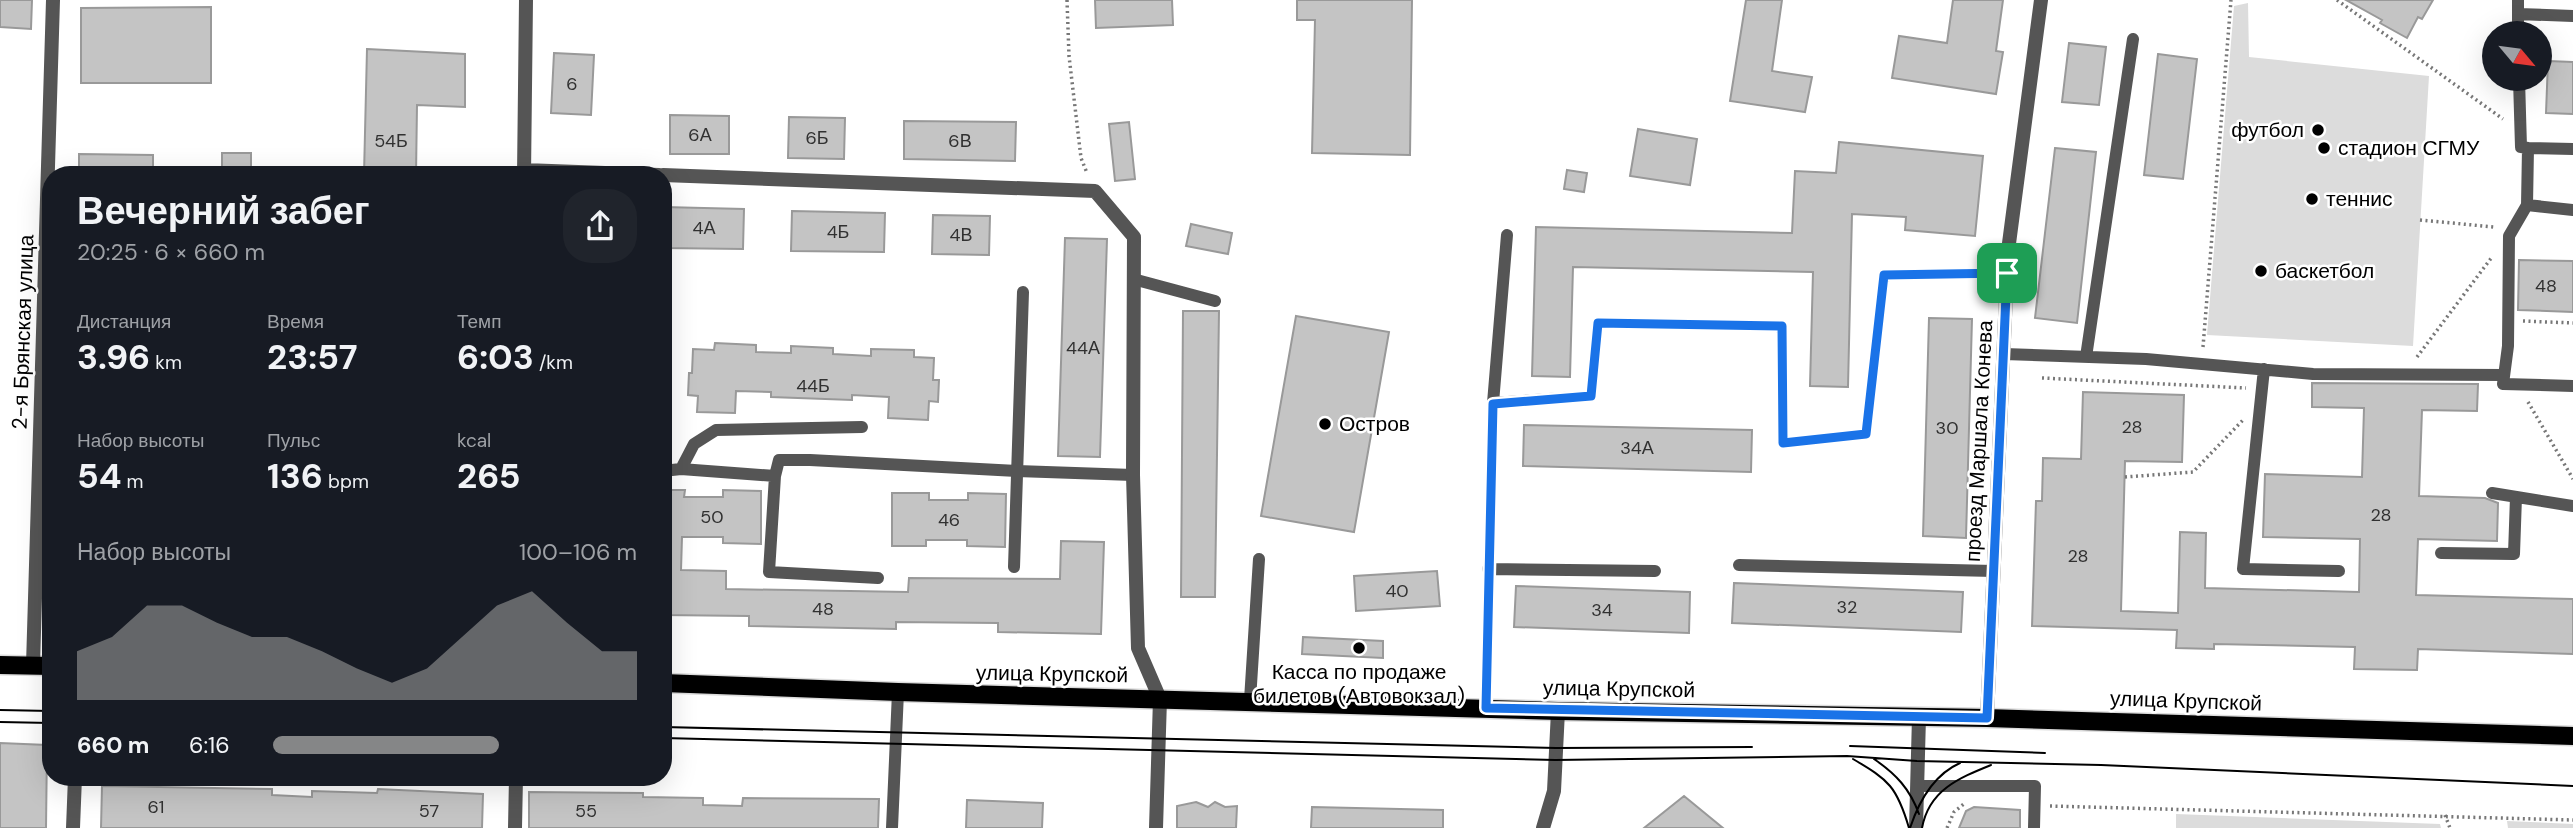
<!DOCTYPE html>
<html lang="ru">
<head>
<meta charset="utf-8">
<style>
  :root { --surface:#171b24; --page:#20242c; --text:#f1f3f6; --muted:#9ea1a6; --accent:#858687 }
  body { margin:0; font-family:"DM Sans",sans-serif; background:var(--page); color:var(--text); height:100vh; display:flex; flex-direction:column; font-size:26px; white-space:nowrap }
  * { box-sizing:border-box; margin:0 }
  p { font-size:23px; color:var(--muted) }
  .icon { flex:none; width:38px; height:38px; fill:none; stroke:currentColor; stroke-width:2; stroke-linecap:round; stroke-linejoin:round }
  .map { position:relative; flex:1; overflow:hidden }
  .panel { position:absolute; left:42px; top:166px; width:630px; height:620px; display:flex; flex-direction:column; background:var(--surface); border-radius:28px; box-shadow:0 7px 28px #0002 }
  .panel>* { flex:none }
  .needle { width:46px; rotate:119deg }
  .controls { position:absolute; left:2482px; top:21px; display:grid; gap:14px }
  .controls a { display:grid; place-items:center; width:70px; height:70px; border-radius:50%; background:var(--surface); box-shadow:0 7px 28px #0002; font-size:35px }
  .pin { position:absolute; display:grid; place-items:center; width:60px; height:60px; color:#fff; margin:-30px; border-radius:14px; box-shadow:0 4px 10px #0006 }
  .round { display:grid; place-items:center; flex:none; width:74px; height:74px; border-radius:28px; background:var(--page) }
  .summary { display:flex; align-items:center; justify-content:space-between; height:119px; padding:0 35px }
  h1 { font-size:38px; font-weight:700; line-height:52px }
  .metrics { display:grid; grid-template-columns:repeat(3,1fr); gap:10px; height:119px; padding:7px 35px }
  .metrics div { display:grid; align-content:center }
  .metrics b { font-size:35px; font-weight:700 }
  .metrics small { font-size:19px; font-weight:400 }
  .metrics p { font-size:19px }
  .chart { height:196px; padding:14px 35px }
  .chart p { display:flex; justify-content:space-between }
  .chart svg { width:100%; height:126px; margin-top:7px; fill:var(--accent); opacity:.7 }
  ul { padding:0 35px; list-style:none; font-size:23px }
  li { display:grid; grid-template-columns:112px 84px 1fr; align-items:center; height:52px }
  li i { height:18px; border-radius:9px; background:var(--accent) }
  .map>svg:first-child { display:block }
  .green { fill:#dcdcdc }
  .building { fill:#c4c4c4; stroke:#999; stroke-width:2 }
  .lines { fill:none; stroke-linecap:round; stroke-linejoin:round }
  .primary-casing { stroke:#dbdbdb; stroke-width:21 }
  .path { stroke:#777; stroke-width:3.5; stroke-dasharray:2 3.5; stroke-linecap:butt }
  .service { stroke:#555; stroke-width:12 }
  .minor { stroke:#555; stroke-width:14 }
  .tertiary { stroke:#555; stroke-width:14 }
  .primary { stroke:#000; stroke-width:18 }
  .tram { stroke:#000; stroke-width:2 }
  .route-casing { stroke:#fff; stroke-width:14 }
  .route { stroke:#1a73e8; stroke-width:9 }
  .poi-dot { fill:#000; stroke:#fff; stroke-width:2.5 }
  .labels { text-anchor:middle; dominant-baseline:central; stroke-width:5; stroke-linejoin:round; paint-order:stroke }
  .number-label { font-size:18px; fill:#313131 }
  .poi-label { font-size:21px; fill:#000; stroke:#fff; text-anchor:start }
  .street-label { font-size:21px; fill:#000; stroke:#fff }
</style>
</head>
<body>
<div class="map">
<svg width="2573" height="828" viewBox="0 0 2573 828">
  <rect width="100%" height="100%" fill="#fff"/>
  <path class="green" d="M2248 3 2249 57 2429 76 2413 346 2207 335 2234 6Z
    M2176 814 2440 824 2441 828H2176Z
    M2507 821 2573 824V828H2508Z"/>
  <path class="building" d="M0 0H32L31 29 0 27Z
    M1095 0H1172L1173 25 1096 28Z
    M1297 0H1412L1410 155 1312 153 1315 20H1297Z
    M1746 0H1782L1772 71 1812 77 1805 112 1730 101Z
    M1953 0H2003L1996 51 2003 52 1996 94 1892 78 1899 36 1947 43Z
    M2346 0H2433L2422 19 2418 17 2407 38 2380 23 2382 20Z
    M211 7V83H81V8Z
    M2069 43 2106 47 2099 105 2062 102Z
    M367 49 465 54V107L417 105 416 175H364Z
    M554 53 594 55 591 115 551 113Z
    M2158 54 2197 59 2183 179 2144 175Z
    M2548 61 2573 62V114L2546 113Z
    M670 115 729 116V154H670Z
    M789 117 845 118 844 159 788 158Z
    M904 121 1016 122 1015 161 904 159Z
    M1129 122 1135 179 1115 181 1109 124Z
    M1638 129 1697 139 1690 185 1630 176Z
    M1839 142 1983 156 1975 236 1905 230 1906 217 1852 214 1848 387 1810 386 1813 272 1573 267 1570 377 1532 376 1536 227 1792 233 1795 171 1836 173Z
    M2055 148 2096 152 2077 323 2035 318Z
    M222 153H251V175H222Z
    M79 154 153 155V175H79Z
    M1567 170 1587 173 1584 192 1564 189Z
    M663 207 744 209 743 249 663 248Z
    M792 211 885 213 884 252 791 251Z
    M933 215 990 216 989 255 932 254Z
    M1191 224 1232 233 1228 254 1186 246Z
    M1065 238 1107 239 1100 457 1058 456Z
    M2519 260 2573 261V312L2518 310Z
    M1183 311H1219L1215 597H1181Z
    M1296 316 1389 332 1354 532 1261 516Z
    M1929 318 1972 319 1966 538 1923 536Z
    M715 343 756 345V352L791 353V346L833 348V354L871 356V349L914 350V357L934 358 933 380H939L938 402 929 401 928 420 888 418 889 397 852 395V400L771 397V392L736 391 735 413 697 412 698 396 688 395 689 373H692L693 349 714 350Z
    M2312 383 2478 384 2477 411 2422 410 2419 496 2485 498 2498 503 2497 541 2418 539 2416 595 2573 599V654L2418 649 2417 670 2354 669 2355 647 2214 644V649L2176 648 2177 630 2032 626 2036 501H2042L2043 458 2081 459 2083 392 2184 395 2182 462 2125 461 2121 611 2178 613 2180 532 2206 533 2205 588 2359 592 2360 539 2263 537 2265 474 2362 477 2364 408 2312 407Z
    M1524 425 1752 430 1751 472 1523 466Z
    M663 490H685L684 497H723V490L761 491V544L723 543V537H682L681 570 726 571V589L908 592 909 578 1060 579 1061 541 1104 542 1101 634 998 632V623L896 622V629L749 626V616L663 615Z
    M892 493H929V500H968V493L1006 494 1005 547 967 546V540H926V546H892Z
    M1437 571 1440 606 1356 611 1354 576Z
    M1734 583 1963 592 1961 632 1732 623Z
    M1516 586 1690 592 1689 633 1514 627Z
    M1303 637 1383 641V658L1302 654Z
    M0 743 47 745 46 828H0Z
    M102 786 272 789V795L312 797V791L377 793 378 789 483 794 482 828H101Z
    M529 792 643 793V797L703 798V805L742 806 743 798 879 799 878 828H529Z
    M1684 796 1723 828H1644Z
    M967 800 1043 803 1042 828H966Z
    M1196 802 1208 807 1215 802 1225 807 1237 806 1236 828H1177V806Z
    M1312 807 1443 810V828H1311Z
    M1974 807 2020 810V828H1959L1966 811Z"/>
  <g class="lines">
    <defs>
      <path id="primary" d="M0 665 51 666
        M663 683 898 692 1558 711 1987 718 2573 736"/>
    </defs>
    <use href="#primary" class="primary-casing"/>
    <path class="path" d="M1067 0 1069 56 1081 158 1087 173
      M2337 0 2503 119
      M2420 220 2494 227
      M2523 321 2573 323
      M2203 347 2231 0
      M2417 357 2492 257
      M2042 378 2246 388
      M2528 402 2573 479
      M2125 477 2193 472 2243 420
      M2050 806 2573 820
      M2445 815 2450 828
      M1947 828 1954 812 1965 803"/>
    <path class="service" d="M2518 14V0
      M2518 33V14L2573 16
      M2519 79 2521 147 2528 148
      M2573 149 2528 148 2527 205 2573 210
      M2527 205 2509 236 2508 346 2503 384 2573 386
      M1133 279 1215 301
      M2004 354 2146 359 2313 374 2504 375
      M2086 357 2133 39
      M2264 369 2243 569 2339 571
      M1493 403 1507 235
      M681 469 694 444 716 430 862 427
      M663 471 681 469 775 476 769 572 878 578
      M775 476 779 460H810L1017 471 1133 475
      M2492 493 2573 506
      M38 531H51
      M2441 553 2514 554 2516 497
      M1739 565 1994 571
      M1014 567 1023 292
      M1488 569 1655 571
      M1250 700 1259 559
      M1486 708 1493 403 1591 396 1598 323 1782 326 1783 443 1866 434 1884 275 2007 273
      M1917 786H2035L2034 828
      M892 828 898 692"/>
    <path class="minor" d="M524 170 659 175
      M524 175 526 0
      M663 175 1095 191 1134 237 1133 475 1138 648 1160 699 1156 828
      M33 665 53 0
      M73 828 75 777
      M515 828 516 777
      M1543 828 1554 791 1558 711
      M1916 828 1919 717"/>
    <path class="tertiary" d="M1987 718 2008 251 2041 0"/>
    <use href="#primary" class="primary"/>
    <path class="tram" d="M0 710 51 711
      M0 722 51 723
      M663 727 1556 748 1752 747
      M663 738 1555 760 1847 756 1917 761 2101 765 2573 786
      M1850 746 2045 753
      M1853 759C1889 780 1897 787 1909 828
      M1874 759C1896 774 1910 789 1919 814
      M1910 828C1919 801 1933 775 1960 763
      M1922 828C1929 790 1959 778 1991 765"/>
  </g>
  <g class="lines">
    <defs>
      <path id="route" d="M2007 273 1987 718 1486 708 1493 404 1591 396 1598 323 1782 326 1783 443 1866 434 1884 275Z"/>
    </defs>
    <use href="#route" class="route-casing"/>
    <use href="#route" class="route"/>
  </g>
  <g class="poi-dot">
    <circle cx="2318" cy="130" r="7"/>
    <circle cx="2324" cy="148" r="7"/>
    <circle cx="2312" cy="199" r="7"/>
    <circle cx="2261" cy="271" r="7"/>
    <circle cx="1325" cy="424" r="7"/>
    <circle cx="1359" cy="648" r="7"/>
  </g>
  <g class="labels">
    <g class="number-label">
      <text x="572" y="84">6</text>
      <text x="700" y="135">6А</text>
      <text x="817" y="138">6Б</text>
      <text x="391" y="141">54Б</text>
      <text x="960" y="141">6В</text>
      <text x="704" y="228">4А</text>
      <text x="838" y="232">4Б</text>
      <text x="961" y="235">4В</text>
      <text x="2546" y="286">48</text>
      <text x="1083" y="348">44А</text>
      <text x="813" y="386">44Б</text>
      <text x="2132" y="427">28</text>
      <text x="1947" y="428">30</text>
      <text x="1637" y="448">34А</text>
      <text x="2381" y="515">28</text>
      <text x="712" y="517">50</text>
      <text x="949" y="520">46</text>
      <text x="2078" y="556">28</text>
      <text x="1397" y="591">40</text>
      <text x="1847" y="607">32</text>
      <text x="823" y="609">48</text>
      <text x="1602" y="610">34</text>
      <text x="156" y="807">61</text>
      <text x="429" y="811">57</text>
      <text x="586" y="811">55</text>
    </g>
    <g class="poi-label">
      <text x="2304" y="130" text-anchor="end">футбол</text>
      <text x="2338" y="148">стадион СГМУ</text>
      <text x="2326" y="199">теннис</text>
      <text x="2275" y="271">баскетбол</text>
      <text x="1339" y="424">Остров</text>
      <text x="1359" y="672" text-anchor="middle">Касса по продаже<tspan x="1359" dy="24">билетов (Автовокзал)</tspan></text>
    </g>
    <g class="street-label">
      <text transform="translate(23 332) rotate(-88)">2-я Брянская улица</text>
      <text transform="translate(1979 441) rotate(-87)">проезд Маршала Конева</text>
      <text transform="translate(1052 674) rotate(1)">улица Крупской</text>
      <text transform="translate(1619 689) rotate(1)">улица Крупской</text>
      <text transform="translate(2186 701) rotate(2)">улица Крупской</text>
    </g>
  </g>
</svg>
<div class="controls">
<a><svg class="needle" viewBox="-14 -14 28 28"><path d="M0-13l5 13h-10z" fill="#e53935"/><path d="M0 13l5-13h-10z" fill="#9ea1a6"/></svg></a>
</div>
<div class="pin" style="left:2007px;top:273px;background:#1e9e55"><svg class="icon" aria-label="arrive" viewBox="0 0 24 24"><path d="M6 21V4h12l-3 4 3 4H6"/></svg></div>
<section class="panel">
<div class="summary"><div><h1>Вечерний забег</h1><p>20:25 · 6 × 660 m</p></div><a class="round"><svg class="icon" aria-label="share" viewBox="0 0 24 24"><path d="M12 15V3M7 8l5-5 5 5M5 13v7h14v-7"/></svg></a></div>
<div class="metrics">
<div><p>Дистанция</p><b>3.96<small> km</small></b></div>
<div><p>Время</p><b>23:57</b></div>
<div><p>Темп</p><b>6:03<small> /km</small></b></div>
</div>
<div class="metrics">
<div><p>Набор высоты</p><b>54<small> m</small></b></div>
<div><p>Пульс</p><b>136<small> bpm</small></b></div>
<div><p>kcal</p><b>265</b></div>
</div>
<div class="chart"><p><span>Набор высоты</span>100–106 m</p>
<svg viewBox="0 0 160 44" preserveAspectRatio="none"><path d="M0 44V27L10 22L20 11L30 11L40 17L50 22L60 22L70 27L80 33L90 38L100 33L110 22L120 11L130 6L140 17L150 27L160 27V44z"/></svg>
</div>
<ul>
<li><b>660 m</b>6:16<i style="width:62%"></i></li>
</ul>
</section>
</div>
</body>
</html>
